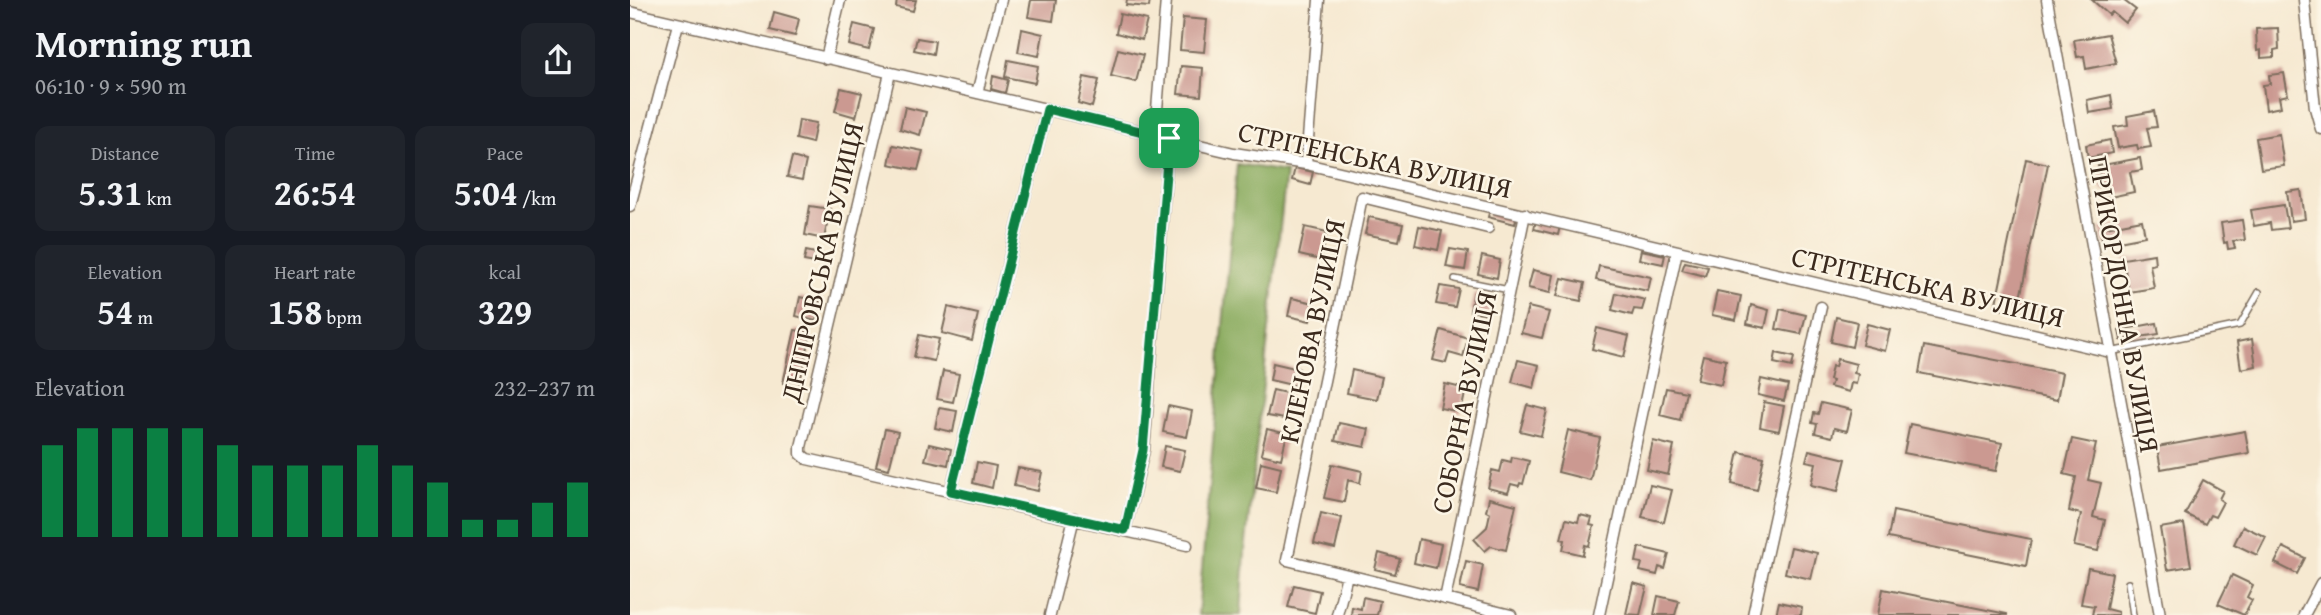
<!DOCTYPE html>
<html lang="en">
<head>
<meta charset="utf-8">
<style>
  :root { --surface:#171b24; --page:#20242c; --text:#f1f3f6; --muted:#9ea1a6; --accent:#0b8043 }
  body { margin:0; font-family:"Gentium Book Plus",serif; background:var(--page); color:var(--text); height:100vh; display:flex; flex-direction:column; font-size:26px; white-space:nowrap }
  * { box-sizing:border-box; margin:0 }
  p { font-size:23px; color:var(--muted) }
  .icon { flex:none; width:38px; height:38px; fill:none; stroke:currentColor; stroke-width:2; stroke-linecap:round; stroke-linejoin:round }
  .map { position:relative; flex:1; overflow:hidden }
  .side { display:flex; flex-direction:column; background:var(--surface); width:630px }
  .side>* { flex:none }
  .pin { position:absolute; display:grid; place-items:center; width:60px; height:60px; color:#fff; margin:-30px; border-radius:14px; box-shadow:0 4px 10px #0006 }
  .round { display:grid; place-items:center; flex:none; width:74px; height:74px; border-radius:14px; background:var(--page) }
  .headline { display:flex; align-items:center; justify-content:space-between; height:119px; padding:0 35px }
  h1 { font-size:38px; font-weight:700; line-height:52px }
  .stats { display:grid; grid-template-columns:repeat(3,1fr); gap:10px; height:119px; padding:7px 35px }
  .stats div { display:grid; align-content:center; border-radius:14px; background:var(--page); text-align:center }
  .stats b { font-size:35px; font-weight:700 }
  .stats small { font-size:19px; font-weight:400 }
  .stats p { font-size:19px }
  .chart { height:196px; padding:14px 35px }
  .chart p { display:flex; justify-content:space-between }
  .chart svg { width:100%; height:126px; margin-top:7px; stroke:var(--accent); stroke-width:6 }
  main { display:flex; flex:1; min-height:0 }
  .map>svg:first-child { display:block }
  .forest { fill:#8bac60; stroke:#636b3f; stroke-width:2 }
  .building { fill:#cb9991 }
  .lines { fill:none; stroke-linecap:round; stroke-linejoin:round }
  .lane-casing { stroke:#7c6d5d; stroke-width:8 }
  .street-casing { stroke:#7c6d5d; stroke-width:13 }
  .lane { stroke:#fff; stroke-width:5 }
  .street { stroke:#fff; stroke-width:10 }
  .route-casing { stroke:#fff; stroke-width:14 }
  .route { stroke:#0b8043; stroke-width:9 }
  .labels { text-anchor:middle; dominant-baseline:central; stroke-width:5; stroke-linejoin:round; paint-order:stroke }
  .street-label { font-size:28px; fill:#3b2a1e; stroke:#fcf5e5 }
</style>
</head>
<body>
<main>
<section class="side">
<div class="headline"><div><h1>Morning run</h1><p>06:10 · 9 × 590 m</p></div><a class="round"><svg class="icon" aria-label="share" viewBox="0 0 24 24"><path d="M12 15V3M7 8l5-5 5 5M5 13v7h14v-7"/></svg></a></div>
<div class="stats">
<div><p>Distance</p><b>5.31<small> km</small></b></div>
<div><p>Time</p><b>26:54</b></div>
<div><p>Pace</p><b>5:04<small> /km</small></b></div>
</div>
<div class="stats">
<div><p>Elevation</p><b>54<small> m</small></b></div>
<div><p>Heart rate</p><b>158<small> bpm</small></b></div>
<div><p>kcal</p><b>329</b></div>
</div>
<div class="chart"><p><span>Elevation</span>232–237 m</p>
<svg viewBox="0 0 160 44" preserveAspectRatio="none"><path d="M5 44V12M15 44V6M25 44V6M35 44V6M45 44V6M55 44V12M65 44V19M75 44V19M85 44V19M95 44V12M105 44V19M115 44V25M125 44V38M135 44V38M145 44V32M155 44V25"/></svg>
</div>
</section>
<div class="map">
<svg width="1691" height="615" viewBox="0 0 1691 615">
  <rect width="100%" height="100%" fill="#fcf5e5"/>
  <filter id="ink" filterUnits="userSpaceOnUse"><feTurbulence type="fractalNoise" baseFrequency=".0143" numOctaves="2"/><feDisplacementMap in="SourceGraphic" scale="14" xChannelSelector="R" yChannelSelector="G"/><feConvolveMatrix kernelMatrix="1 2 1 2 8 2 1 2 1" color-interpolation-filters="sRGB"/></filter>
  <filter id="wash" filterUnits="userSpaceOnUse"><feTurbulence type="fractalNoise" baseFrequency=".00686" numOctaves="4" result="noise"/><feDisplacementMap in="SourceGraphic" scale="28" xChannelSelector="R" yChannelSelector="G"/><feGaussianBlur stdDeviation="1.57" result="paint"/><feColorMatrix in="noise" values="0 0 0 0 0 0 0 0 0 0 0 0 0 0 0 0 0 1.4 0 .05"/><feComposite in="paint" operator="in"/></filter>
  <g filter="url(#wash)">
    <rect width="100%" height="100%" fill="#f6e9d1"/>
    <path class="forest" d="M607 164 656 172 615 551 611 615H568Z"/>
    <g id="blocks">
      <path class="building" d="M267 0H286L283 11 266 7Z
        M401 0H426L423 21 398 17Z
        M497 0H520L519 7 496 5Z
        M1462 0H1493L1506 10 1495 23 1482 12 1479 15Z
        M144 12 169 19 165 36 140 30Z
        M490 14 517 20 512 40 486 33Z
        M553 18 577 20 574 52 550 50Z
        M224 24 244 29 239 50 219 45Z
        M1648 28 1649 49 1644 50V57L1631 58V50L1627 51 1626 29Z
        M392 29 413 34 409 56 388 52Z
        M1478 34 1486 63 1456 69 1454 56 1447 57 1444 40Z
        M287 38 305 41 303 54 284 50Z
        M488 49 513 55 506 82 481 76Z
        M378 60 408 66 405 83 375 77Z
        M551 66 573 68 571 96 548 94Z
        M1654 73 1658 95 1649 97 1651 107 1636 110 1633 85 1640 84 1639 75Z
        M363 76 378 80 375 93 361 89Z
        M454 77 469 80 462 107 448 103Z
        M211 88 232 93 226 117 205 111Z
        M1481 95 1483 109 1459 113 1457 100Z
        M275 107 296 112 290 135 270 129Z
        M1524 111 1527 127 1517 128 1521 147 1508 149 1507 145 1488 148 1484 127 1498 125 1497 116Z
        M169 120 186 123 182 143 166 139Z
        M1649 134 1654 166 1631 169 1626 138Z
        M1480 140 1482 153 1458 158 1456 145Z
        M263 145 293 151 288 170 259 164Z
        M162 157 176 161 172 180 157 177Z
        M1510 158 1512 170 1500 172 1504 192 1480 197 1479 189 1472 190 1468 166Z
        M1396 159 1418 164 1387 313 1365 308Z
        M665 168 683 172 680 185 662 180Z
        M1671 190 1675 219 1661 221 1657 192Z
        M1654 205 1658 228 1641 230 1640 223 1624 226 1621 210Z
        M180 206 200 209 194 239 175 235Z
        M860 209 887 216 885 224 858 217Z
        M739 217 773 224 769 241 735 234Z
        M906 220 930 226 928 235 904 229Z
        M1512 220 1515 236 1473 244 1470 228Z
        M1612 220 1615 240 1603 241 1605 248 1598 249 1597 242 1594 243 1591 223Z
        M789 226 812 231 808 250 785 245Z
        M675 227 697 232 691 260 669 255Z
        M820 249 838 252 835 270 816 267Z
        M1011 250 1035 255 1033 264 1009 259Z
        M176 251 198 256 196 265 174 261Z
        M1524 254 1525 264 1520 265 1524 288 1499 292 1493 259Z
        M852 256 870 260 867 278 848 274Z
        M1055 262 1078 267 1075 276 1052 270Z
        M969 266 1021 277 1018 291 966 280Z
        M903 270 924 275 920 293 898 288Z
        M932 278 955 283 951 301 927 296Z
        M810 286 829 289 825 307 806 304Z
        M1087 291 1111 296 1106 320 1082 315Z
        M844 293 863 296 859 314 840 311Z
        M986 293 1015 300 1012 310 1004 309 1002 315 982 310Z
        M170 297 190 302 186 321 166 316Z
        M662 298 684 303 680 321 658 316Z
        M1121 305 1139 310 1135 328 1117 324Z
        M318 307 348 314 342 341 312 333Z
        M898 307 919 312 912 338 891 333Z
        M1150 309 1176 315 1171 334 1146 329Z
        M1206 317 1227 322 1222 347 1201 342Z
        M1527 323 1529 334 1491 340 1489 330Z
        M1237 324 1260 330 1255 351 1232 345Z
        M967 328 999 336 994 357 962 349Z
        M165 330 181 333 169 386 153 383Z
        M811 330 838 338 833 357 819 353 816 363 803 360Z
        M289 335 309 339 304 361 284 357Z
        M1622 339 1626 366 1611 369 1607 342Z
        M1294 346 1432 373 1427 400 1289 373Z
        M1146 353 1164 357 1162 367 1144 363Z
        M1073 355 1096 360 1091 385 1067 380Z
        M1207 359 1226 364 1224 373 1228 374 1226 384 1221 383 1219 392 1200 387 1202 381 1199 380 1202 366 1205 367Z
        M888 360 909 365 904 388 882 382Z
        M643 363 669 369 666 386 640 380Z
        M722 370 752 377 747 399 717 393Z
        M313 371 329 374 323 402 307 399Z
        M1131 379 1158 385 1154 401 1128 395Z
        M815 384 836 389 831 412 810 408Z
        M1036 388 1056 392 1050 420 1030 415Z
        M643 390 660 394 655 419 637 416Z
        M1134 402 1154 406 1149 431 1130 427Z
        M1191 403 1222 410 1217 431 1204 428 1202 437 1185 433 1187 424 1182 423 1184 413 1188 414Z
        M897 405 917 410 911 436 890 431Z
        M538 406 562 411 557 437 533 432Z
        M309 408 327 411 323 432 305 428Z
        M709 423 739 429 735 447 705 441Z
        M1280 424 1372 443 1366 471 1274 453Z
        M255 429 268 432 259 469 246 466Z
        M637 429 657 434 651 459 631 454Z
        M938 430 970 438 960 480 928 472Z
        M1615 431 1619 453 1531 469 1527 447Z
        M1442 439 1466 444 1458 480 1471 483 1463 517 1475 520 1468 551 1444 546 1451 514 1439 511 1446 477 1434 474Z
        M1023 441 1044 446 1038 475 1017 470Z
        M299 444 321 449 318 465 295 460Z
        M535 446 555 450 550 471 531 467Z
        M1179 450 1216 459 1208 491 1181 485 1186 463 1176 461Z
        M1109 452 1134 457 1127 490 1102 484Z
        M882 457 899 461 893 484 890 483 889 486 881 484 878 493 858 488 862 470 870 472 873 460 881 462Z
        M347 462 366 466 362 488 343 483Z
        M631 462 651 467 646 492 626 488Z
        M702 464 732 471 730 483 718 480 714 502 694 498Z
        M388 468 412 472 408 491 384 486Z
        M1573 480 1593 491 1589 499 1593 502 1585 517 1580 515 1575 524 1555 514Z
        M1020 485 1042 490 1034 522 1012 517Z
        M859 498 886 505 876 550 861 546 855 551 844 539 857 527 860 513 856 511Z
        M1263 511 1401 539 1396 566 1258 538Z
        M691 513 712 518 705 549 684 544Z
        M950 515 962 518 960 525 964 526 959 546 955 545 953 555 933 550 935 540 931 539 936 519 948 522Z
        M1554 524 1561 566 1537 570 1530 528Z
        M1613 526 1636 537 1627 555 1604 544Z
        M789 539 811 544 806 568 784 563Z
        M1009 547 1039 554 1035 569 1029 567 1027 575 1010 571 1012 563 1006 562Z
        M1161 547 1187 553 1181 579 1155 573Z
        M1653 547 1675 558 1667 574 1645 563Z
        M749 553 770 559 765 574 745 569Z
        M836 561 853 565 848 592 830 588Z
        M1458 568 1482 573 1476 609 1488 612V615H1462L1464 606 1451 604Z
        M1602 575 1623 585 1617 597 1622 600 1614 615 1588 604Z
        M1003 583 1017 587 1010 615 996 614Z
        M664 585 690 591 685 613 658 607Z
        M1253 589 1377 614V615H1248Z
        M1028 596 1049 601 1045 615H1024Z
        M733 597 750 601 747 615H721L722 607 731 609Z
        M1149 602 1172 607 1171 615H1146Z"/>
    </g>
  </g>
  <g filter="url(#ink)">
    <use href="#blocks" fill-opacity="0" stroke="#7c6d5d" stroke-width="2"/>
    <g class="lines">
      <defs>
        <path id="lane" d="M825 279 879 290
          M1480 352 1610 325 1629 292
          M1498 583 1503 615"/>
        <path id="street" d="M1417 0 1530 615
          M1674 0 1685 108 1691 129
          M0 12 604 153 676 164 1480 352
          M196 59 210 0
          M260 73 171 447V454L177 459 557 545
          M347 93 371 0
          M525 134 536 0
          M676 164 689 0
          M0 206 48 24
          M858 228 732 197 657 560 881 615
          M321 490 417 109
          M495 530 514 450 539 138
          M815 599 895 214
          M420 615 444 518
          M707 615 717 575
          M969 615 1047 251
          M1123 615 1191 307
          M1674 615 1691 583"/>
      </defs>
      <use href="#lane" class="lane-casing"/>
      <use href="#street" class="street-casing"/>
      <use href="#lane" class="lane"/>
      <use href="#street" class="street"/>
    </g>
  </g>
  <g class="lines" filter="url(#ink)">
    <defs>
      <path id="route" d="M417 109 539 138 513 450 495 530 321 491Z"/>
    </defs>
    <use href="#route" class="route-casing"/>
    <use href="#route" class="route"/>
  </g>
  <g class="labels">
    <g class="street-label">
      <text transform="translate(745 159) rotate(12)">СТРІТЕНСЬКА ВУЛИЦЯ</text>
      <text transform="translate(191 262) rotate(-77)">ДНІПРОВСЬКА ВУЛИЦЯ</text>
      <text transform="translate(1298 286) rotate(13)">СТРІТЕНСЬКА ВУЛИЦЯ</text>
      <text transform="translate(1495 304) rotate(80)">ПРИКОРДОННА ВУЛИЦЯ</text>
      <text transform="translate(681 331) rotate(-78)">КЛЕНОВА ВУЛИЦЯ</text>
      <text transform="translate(833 402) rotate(-78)">СОБОРНА ВУЛИЦЯ</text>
    </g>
  </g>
</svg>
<div class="pin" style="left:539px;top:138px;background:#1e9e55"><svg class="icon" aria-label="arrive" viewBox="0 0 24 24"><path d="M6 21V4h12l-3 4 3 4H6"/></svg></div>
</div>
</main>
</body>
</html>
